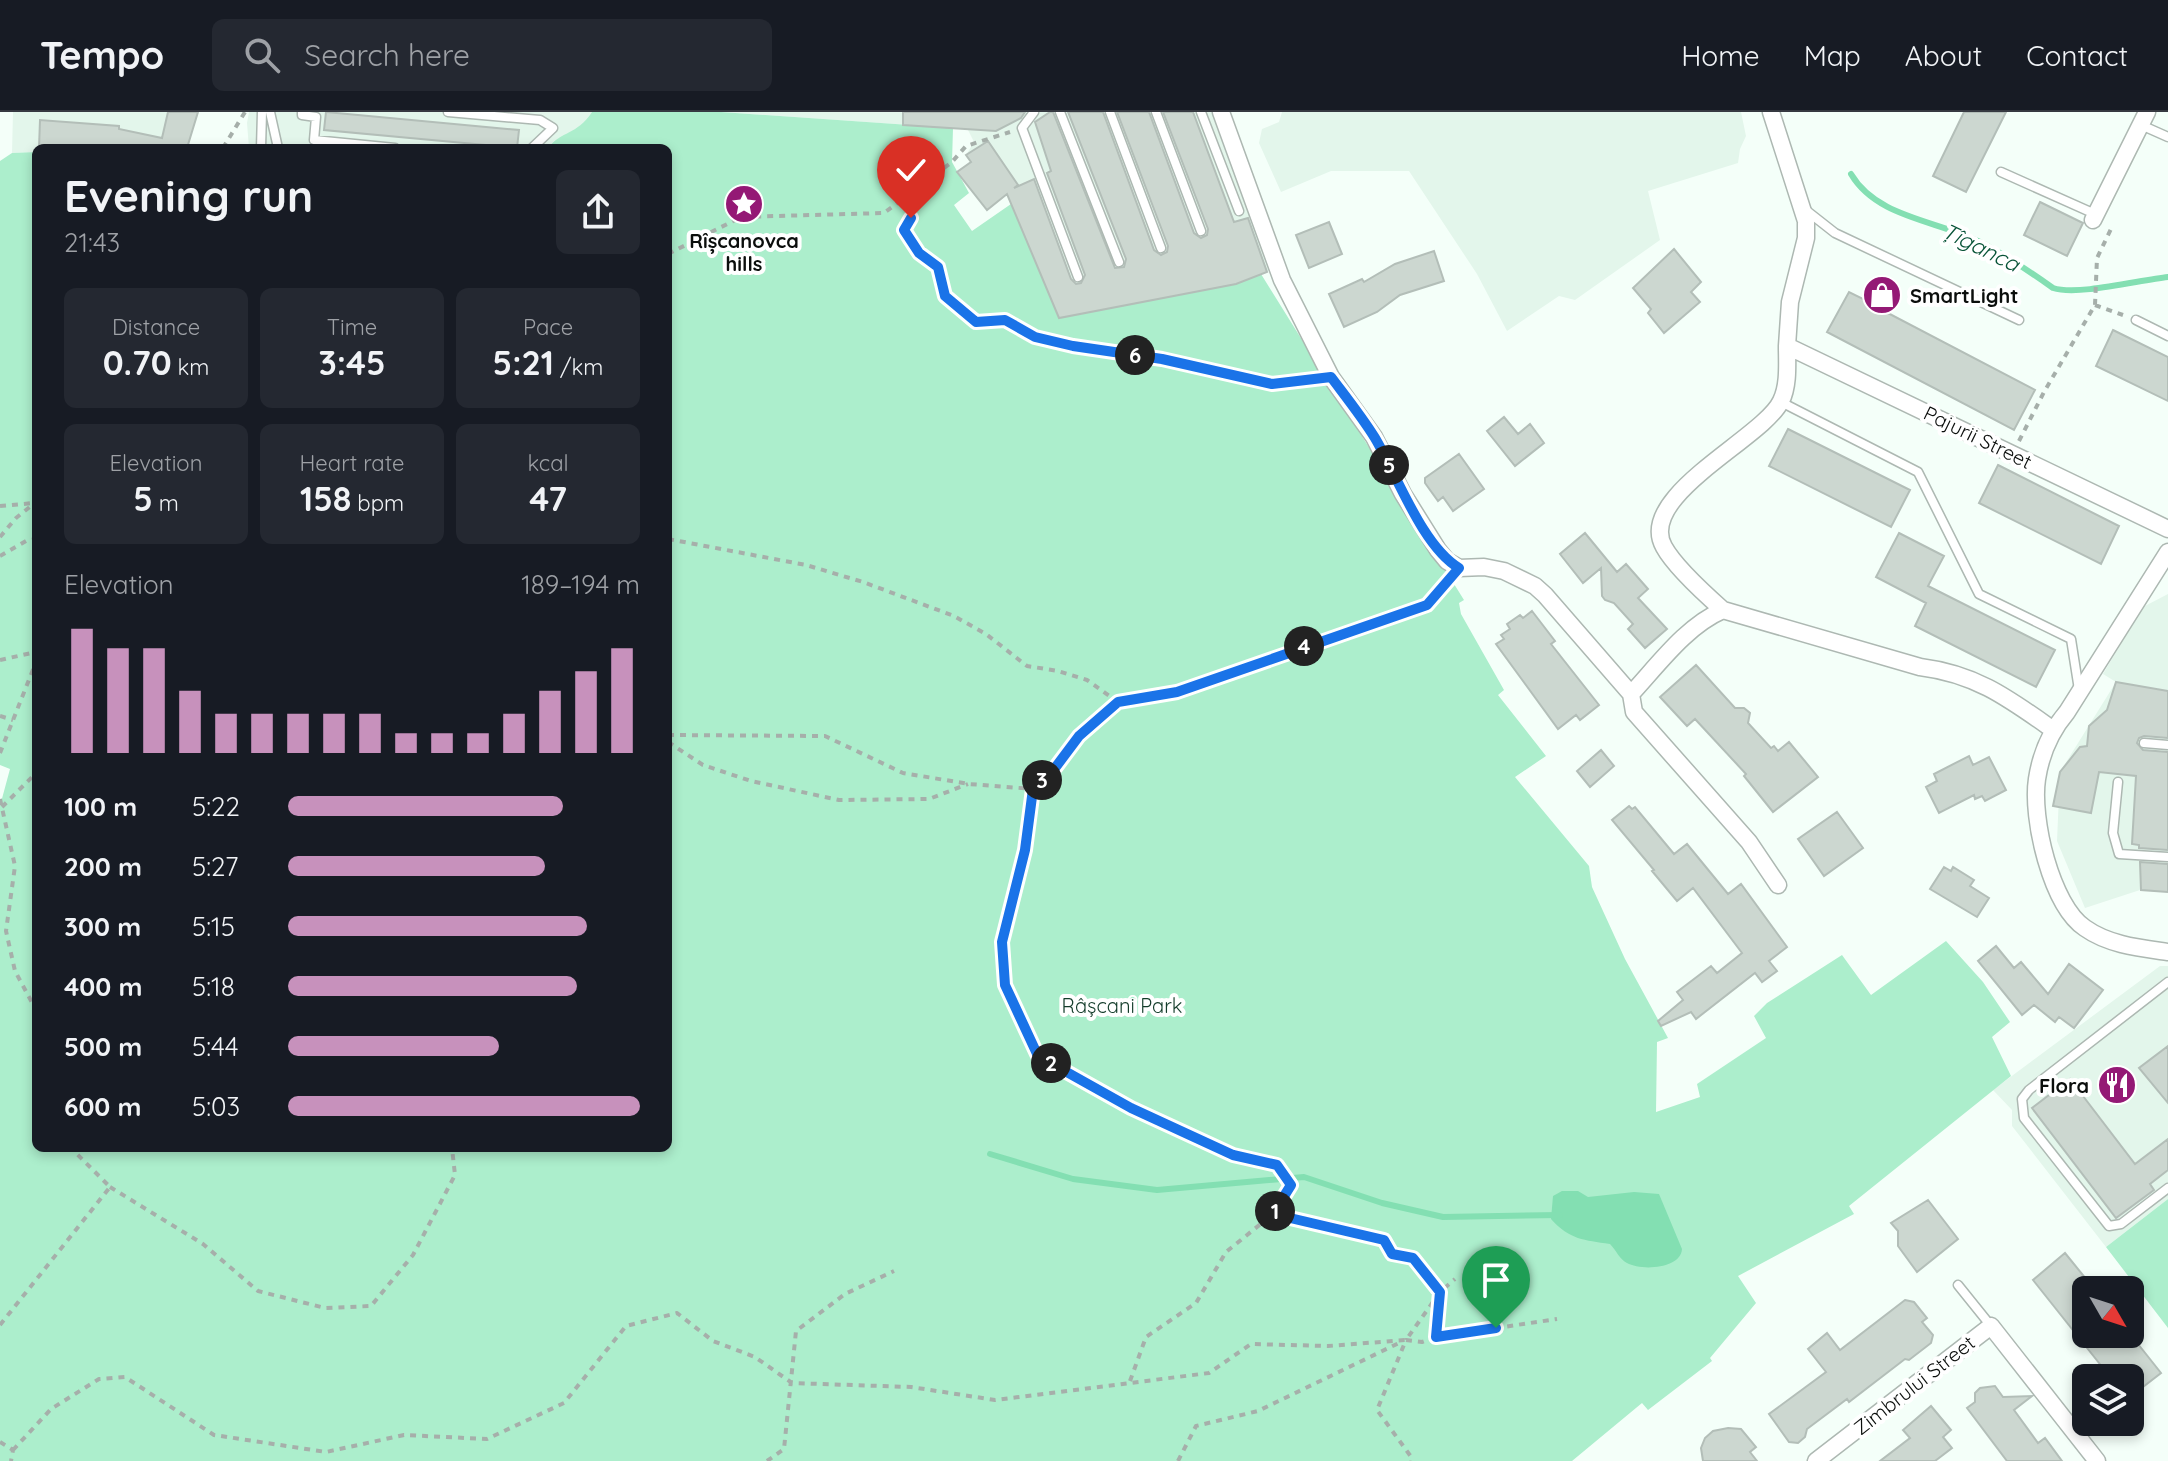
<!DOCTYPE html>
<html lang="en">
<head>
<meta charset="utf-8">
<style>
  :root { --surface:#171b24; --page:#242831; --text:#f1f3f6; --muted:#9ea1a6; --line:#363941; --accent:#c791bc }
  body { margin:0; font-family:Quicksand,sans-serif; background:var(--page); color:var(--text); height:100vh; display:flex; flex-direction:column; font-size:30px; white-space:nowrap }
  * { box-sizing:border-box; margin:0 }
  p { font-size:26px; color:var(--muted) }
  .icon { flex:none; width:44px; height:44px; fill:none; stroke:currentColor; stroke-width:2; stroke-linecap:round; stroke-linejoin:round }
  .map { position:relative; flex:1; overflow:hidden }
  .details { position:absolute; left:32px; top:32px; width:640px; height:1008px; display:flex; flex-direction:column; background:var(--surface); border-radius:12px; box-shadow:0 4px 12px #0003 }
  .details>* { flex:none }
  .needle { width:52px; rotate:129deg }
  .buttons { position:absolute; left:2072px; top:1164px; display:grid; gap:16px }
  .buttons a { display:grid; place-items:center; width:72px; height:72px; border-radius:12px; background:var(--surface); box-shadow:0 4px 12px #0003; font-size:40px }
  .pin { position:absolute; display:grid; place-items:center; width:68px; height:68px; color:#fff; margin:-82px -34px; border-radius:50% 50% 50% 0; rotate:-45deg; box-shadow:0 0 8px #0007 }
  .pin .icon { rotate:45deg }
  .km { position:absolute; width:40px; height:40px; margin:-20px; border-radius:50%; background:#222; color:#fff; font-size:22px; line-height:40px; text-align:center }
  .round { display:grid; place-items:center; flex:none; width:84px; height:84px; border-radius:12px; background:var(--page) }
  .summary { display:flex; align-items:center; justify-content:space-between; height:136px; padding:0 32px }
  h1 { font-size:44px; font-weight:700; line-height:60px }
  .figures { display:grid; grid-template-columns:repeat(3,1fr); gap:12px; height:136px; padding:8px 32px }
  .figures div { display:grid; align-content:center; border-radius:12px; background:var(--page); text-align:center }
  .figures b { font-size:34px; font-weight:700 }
  .figures small { font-size:22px; font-weight:400 }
  .figures p { font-size:22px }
  .chart { height:224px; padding:16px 32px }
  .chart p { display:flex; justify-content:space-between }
  .chart svg { width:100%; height:144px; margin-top:8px; stroke:var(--accent); stroke-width:6 }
  ul { padding:0 32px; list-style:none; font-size:26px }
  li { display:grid; grid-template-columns:128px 96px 1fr; align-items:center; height:60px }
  li i { height:20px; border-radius:10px; background:var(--accent) }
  header { display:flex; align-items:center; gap:48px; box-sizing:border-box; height:112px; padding:0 40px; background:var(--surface); border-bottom:2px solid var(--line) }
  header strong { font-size:38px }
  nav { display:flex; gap:44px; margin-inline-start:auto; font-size:28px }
  .search { width:560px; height:72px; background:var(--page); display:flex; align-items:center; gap:20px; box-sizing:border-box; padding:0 28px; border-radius:12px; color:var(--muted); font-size:30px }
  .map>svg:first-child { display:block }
  .built { fill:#e3f6eb }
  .green { fill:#aceecc }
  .water { fill:#83dfb2 }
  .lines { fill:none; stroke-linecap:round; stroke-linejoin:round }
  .stream { stroke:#83dfb2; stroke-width:6 }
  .building { fill:#ccd7d0; stroke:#b3beb8; stroke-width:2 }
  .service-casing { stroke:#adb8b2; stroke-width:11 }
  .minor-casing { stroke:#adb8b2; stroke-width:19 }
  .path { stroke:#a6afaa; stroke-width:4; stroke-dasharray:6 6; stroke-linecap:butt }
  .service { stroke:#fff; stroke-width:8 }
  .minor { stroke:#fff; stroke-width:16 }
  .route-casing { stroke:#fff; stroke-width:16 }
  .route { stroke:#1a73e8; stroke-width:10 }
  .labels { text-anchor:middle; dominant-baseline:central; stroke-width:8; stroke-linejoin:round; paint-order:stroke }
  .poi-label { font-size:20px; font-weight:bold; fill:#0b0e0c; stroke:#fff }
  .street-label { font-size:20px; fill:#0b0e0c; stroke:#fff }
  .park-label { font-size:20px; fill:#133c2a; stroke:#fff }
  .water-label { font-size:22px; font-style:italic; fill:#095438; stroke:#fff }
</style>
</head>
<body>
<header>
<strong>Tempo</strong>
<div class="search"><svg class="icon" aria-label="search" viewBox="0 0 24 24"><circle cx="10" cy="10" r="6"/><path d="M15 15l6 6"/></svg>Search here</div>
<nav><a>Home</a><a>Map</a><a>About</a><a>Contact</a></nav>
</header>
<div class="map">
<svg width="2168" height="1349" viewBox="0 0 2168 1349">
  <rect width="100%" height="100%" fill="#f4fff9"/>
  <path class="built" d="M13 0H198L187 36H36V40L12 41Z
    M249 0H592L582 15 554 29 548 36H249L247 11Z
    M721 0H955L953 16Z
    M959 0H1212L1272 158 1236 172 1059 206 1007 82 987 98 957 60 970 50 966 43 974 30Z
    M1282 0H1741L1746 24 1740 37 1738 51 1648 79 1660 128 1575 188 1559 184 1507 219 1477 162 1409 59H1331L1281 80 1259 31 1262 17 1279 10Z
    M2168 482V780L2140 778 2085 796 2057 729 2060 660 2116 570 2103 562 2143 495Z
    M2160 854H2168V1087L2106 1135 2012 1014V998L1993 978Z"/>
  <path class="green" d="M592 0H721L953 16 952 50 969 81 954 93 972 119 1011 92 1060 206 1236 172 1261 162 1464 488 1459 491 1461 502 1504 578 1498 583 1546 644 1515 665 1589 754 1592 775 1625 847 1668 926 1657 930 1656 1000 1700 985 1697 972 1766 926 1754 904 1767 891 1842 843 1871 883 1946 829 1983 870 2010 910 1992 925 2011 964 1849 1094 1854 1102 1738 1164 1756 1191 1710 1246 1712 1249 1648 1298 1642 1291 1572 1349H0V694L10 657 0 653V49L12 41 36 40V1036H668V36H548C562 18 576 24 592 0Z
    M2168 1087V1216L2106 1135Z"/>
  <path class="water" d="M1562 1079H1578L1588 1085 1634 1080 1659 1082 1682 1137C1681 1157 1641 1159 1627 1151 1620 1148 1616 1138 1610 1132 1584 1128 1570 1128 1551 1107L1553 1084Z"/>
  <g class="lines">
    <path class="stream" d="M1851 62C1877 106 1937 108 1980 130 2006 143 2029 159 2053 176 2078 184 2139 168 2168 165
      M990 1042 1073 1067 1157 1078 1304 1065 1382 1091 1443 1105 1560 1103"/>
  </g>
  <path class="building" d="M168 0H198L187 36H39L40 8 119 14V17L162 26Z
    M326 0 519 18 517 36 324 18Z
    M903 0H1025L1021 6 996 19 903 13Z
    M1050 0H1053L1115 156 1124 155 1126 147 1068 0H1103L1154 138 1161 143 1167 140 1168 134 1117 0H1149L1194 121 1201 126 1207 123 1208 117 1163 0H1193L1234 110 1248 106 1267 160 1236 172 1059 206 1007 82 987 98 957 60 971 50 966 43 988 29 1018 73 1014 76 1034 67 1071 167 1076 172 1081 171 1085 163 1047 61 1051 59 1035 10Z
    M1964 0H2006L1966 80 1933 64Z
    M2040 90 2083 111 2067 144 2024 123Z
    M1329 110 1342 142 1309 156 1296 123Z
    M1674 137 1701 170 1691 180 1700 190 1664 221 1648 201 1651 197 1633 176Z
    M1434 139 1444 169 1400 183 1377 200 1344 215 1329 182 1362 167 1364 170 1395 152Z
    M1880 170 1896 176 1884 199 2035 278 2014 318 1827 220 1849 180 1869 190Z
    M2113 218 2168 245V289L2096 254Z
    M1504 305 1518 322 1530 312 1544 331 1515 354 1487 319Z
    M1788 317 1910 378 1891 415 1769 354Z
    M1459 342 1484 377 1453 399 1443 385 1438 389 1425 371V366Z
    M1998 353 2119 414 2101 452 1979 391Z
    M1585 421 1617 460 1626 452 1648 477 1638 486 1667 517 1645 536 1628 517 1633 512 1614 491 1605 488 1602 484 1601 456 1583 471 1560 442Z
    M1899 421 1944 444 1928 474 2055 538 2036 575 1915 514 1926 491 1876 465Z
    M1532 499 1555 529 1551 532 1599 593 1580 608 1576 603 1558 617 1496 532 1504 527 1501 523 1510 517 1507 512 1520 503 1523 506Z
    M1696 553 1735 596H1744L1750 601 1748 611 1771 636 1774 634 1778 639 1789 630 1818 665 1773 700 1744 664 1746 662 1695 607 1687 614 1660 585Z
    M2116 570 2168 579V626L2144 624 2139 626 2137 631 2143 638 2168 640V738L2139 736V733L2132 732 2136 664 2099 660 2091 701 2053 694 2060 660 2080 635 2087 634 2089 614 2107 598Z
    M1601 638 1614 654 1590 675 1577 659Z
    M1969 644 1973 653 1989 645 2006 678 1985 689 1982 684 1975 687 1974 683 1939 701 1926 675 1937 669 1934 662Z
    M1629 694 1632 697 1635 695 1674 742 1687 732 1728 782 1741 772 1787 835 1769 849 1777 859 1762 870 1755 861 1696 907 1691 900 1661 914 1658 909 1683 888 1677 880 1711 854 1717 861 1742 841 1693 776 1677 789 1652 759 1654 758 1612 708Z
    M1837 700 1863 736 1824 764 1798 727Z
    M2140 750 2168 752V780L2141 778Z
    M1944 755 1951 759 1953 755 1974 768 1970 774 1989 786 1977 805 1930 777Z
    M1996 834 2014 856 2021 850 2048 882 2069 852 2103 878 2074 916 2059 905 2055 910 2034 893 2022 903 1978 849Z
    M2168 934V991L2139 956Z
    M2070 967 2135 1052 2168 1027V1058L2150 1072 2154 1078 2116 1106 2032 996Z
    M1928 1088 1958 1127 1917 1160 1898 1134V1119L1891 1111Z
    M2065 1141 2095 1178H2086V1222H2130L2161 1261 2130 1285V1266H2111L2033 1168Z
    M1905 1188 1914 1190 1927 1206 1922 1210 1933 1223 1931 1231 1909 1248 1905 1247 1849 1290 1847 1287 1807 1317 1805 1325 1798 1331 1789 1330 1769 1302 1826 1260 1808 1237 1827 1221 1840 1238Z
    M1995 1274 2003 1285 2032 1284 2014 1298 2038 1331 2045 1326 2062 1349H2007L1967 1296 1975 1290V1281L1980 1276Z
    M1931 1294 1951 1318 1943 1325 1952 1336 1935 1349H1880L1910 1326 1903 1318Z
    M1728 1316 1741 1317 1756 1335 1750 1340 1757 1349H1703L1701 1336 1705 1326 1713 1319Z"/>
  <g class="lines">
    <defs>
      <path id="service" d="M270 0 278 36
        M302 0V3L316 5 314 28 395 36
        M448 0 540 8 553 16 532 36
        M1034 0 1022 16 1078 165
        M1060 0 1119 150
        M1110 0 1161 136
        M1156 0 1201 119
        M1201 0 1239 99
        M2141 13 2168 25
        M261 36 262 0
        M2001 60 2095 102
        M1807 99 1835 121 2019 208
        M2136 208 2168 224
        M1781 290 1918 360 1979 482 2071 527 2079 578
        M2144 631 2168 633
        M2118 670 2113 721 2119 742 2168 745
        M2168 870 2029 978 2022 987 2024 1006 2109 1114 2121 1112 2168 1076
        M1958 1173 1991 1214"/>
      <path id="minor" d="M1221 0 1282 168 1331 265 1374 325 1403 382 1438 438 1447 449 1459 456 1484 455 1504 459 1535 474 1545 483 1631 582 1634 600 1749 730 1778 773
        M1771 0 1806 109V126L1790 190 1787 234 2168 417
        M2093 108 2147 0
        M1787 234C1787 251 1789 273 1781 289 1764 326 1635 384 1664 435 1675 455 1706 483 1723 498L1920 555C1976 562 2008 586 2052 617
        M2168 440 2067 600C2050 620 2041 641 2037 667 2031 706 2051 793 2085 816 2109 833 2140 836 2168 840
        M1631 582C1658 553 1686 514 1723 498
        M1816 1349 1991 1214 2097 1349"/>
    </defs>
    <use href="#service" class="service-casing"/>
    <use href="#minor" class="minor-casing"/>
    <path class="path" d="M223 36 245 0
      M905 86 911 106 904 118 919 141 938 155 945 184 976 210 1005 208 1035 225 1073 234 1162 247 1272 272 1312 268
      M668 142 741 105 884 101 952 50 966 34 1010 20
      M2095 193 2123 203
      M2019 329 2044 280 2095 193 2097 146 2111 117
      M0 394 34 391
      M0 425 16 406 36 390
      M668 427 806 453 863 470 954 504 986 522 1027 554 1058 559 1087 568 1118 590 1177 580 1427 493 1447 470
      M0 444 26 429 36 427
      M0 548 36 540
      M0 604 13 608
      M668 623 825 624 903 661 969 672 1033 677 1052 660 1079 624 1118 590
      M668 630 703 653 751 669 839 688 929 687 968 672
      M0 641 36 550
      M1033 677 1025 738 1002 830 1005 873 1038 944 1131 996 1233 1043 1277 1053 1291 1073 1273 1102
      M0 687 15 754 6 819 15 859 36 898
      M2 695 36 661
      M110 1075 203 1132 258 1179 325 1196 371 1194 413 1143 455 1063 452 1036
      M0 1213 110 1075 71 1036
      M1436 1225 1557 1207
      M1130 1269 1146 1225 1196 1191 1226 1140 1273 1102 1384 1128 1392 1142 1413 1146 1440 1180 1436 1225 1422 1230 1406 1228 1377 1298 1412 1346 1411 1349
      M0 1330 13 1338 11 1349
      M13 1338 51 1297 99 1267 125 1265 214 1323 326 1340 404 1323 487 1327 564 1291 626 1214 677 1201 713 1229 755 1245 792 1271 911 1275 995 1288 1209 1261 1251 1232 1328 1234 1406 1228 1440 1180 1455 1167
      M767 1349 784 1337 796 1219 845 1182 894 1159
      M1178 1349 1196 1314 1258 1299 1401 1230"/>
    <use href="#service" class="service"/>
    <use href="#minor" class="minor"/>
  </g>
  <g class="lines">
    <defs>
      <path id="route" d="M911 106 904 118 919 141 938 155 945 184 976 210 1005 208 1035 225 1073 234 1162 247 1272 272 1331 265C1346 285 1362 305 1375 326 1397 363 1422 434 1459 456L1427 493 1177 580 1118 590 1079 624 1052 660 1033 677 1025 738 1002 830 1005 873 1038 944 1131 996 1233 1043 1277 1053 1291 1073 1273 1102 1384 1128 1392 1142 1413 1146 1440 1180 1436 1225 1496 1216"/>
    </defs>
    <use href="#route" class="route-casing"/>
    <use href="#route" class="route"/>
  </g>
  <defs>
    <symbol id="sight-disc" viewBox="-11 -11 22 22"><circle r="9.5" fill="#941975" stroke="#fff"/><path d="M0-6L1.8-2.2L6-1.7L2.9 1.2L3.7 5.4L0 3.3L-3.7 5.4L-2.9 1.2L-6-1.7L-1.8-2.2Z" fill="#fff"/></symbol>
    <symbol id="shop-disc" viewBox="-11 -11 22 22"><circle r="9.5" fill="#941975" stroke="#fff"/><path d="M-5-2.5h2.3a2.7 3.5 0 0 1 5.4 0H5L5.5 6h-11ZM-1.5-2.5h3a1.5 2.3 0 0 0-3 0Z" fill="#fff"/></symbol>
    <symbol id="restaurant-disc" viewBox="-11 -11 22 22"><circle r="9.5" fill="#941975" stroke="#fff"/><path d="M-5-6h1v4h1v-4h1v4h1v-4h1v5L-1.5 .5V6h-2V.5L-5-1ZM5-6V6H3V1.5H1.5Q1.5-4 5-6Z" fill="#fff"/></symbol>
  </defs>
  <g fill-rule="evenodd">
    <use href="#sight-disc" x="722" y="70" width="44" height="44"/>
    <use href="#shop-disc" x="1860" y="161" width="44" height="44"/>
    <use href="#restaurant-disc" x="2095" y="951" width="44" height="44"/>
  </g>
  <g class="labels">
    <g class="poi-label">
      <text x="744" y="128">Rîșcanovca<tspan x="744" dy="23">hills</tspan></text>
      <text x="1910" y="183" text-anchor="start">SmartLight</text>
      <text x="2089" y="973" text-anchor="end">Flora</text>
    </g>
    <g class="street-label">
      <text transform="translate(1978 325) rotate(26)">Pajurii Street</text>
      <text transform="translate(1914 1273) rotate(-38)">Zimbrului Street</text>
    </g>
    <g class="park-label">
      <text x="1122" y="893">Râșcani Park</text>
    </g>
    <g class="water-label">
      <text transform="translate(1981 135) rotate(26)">Țîganca</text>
    </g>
  </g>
</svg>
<div class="buttons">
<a><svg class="needle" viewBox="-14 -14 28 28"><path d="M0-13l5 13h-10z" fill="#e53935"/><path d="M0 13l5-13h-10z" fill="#9ea1a6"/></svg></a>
<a><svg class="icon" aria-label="layers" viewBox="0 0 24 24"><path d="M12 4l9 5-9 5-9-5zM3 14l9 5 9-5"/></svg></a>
</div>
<div class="pin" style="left:1496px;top:1216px;background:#1e9e55"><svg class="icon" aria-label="arrive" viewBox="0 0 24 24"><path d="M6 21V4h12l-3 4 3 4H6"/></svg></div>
<div class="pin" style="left:911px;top:106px;background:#d93025"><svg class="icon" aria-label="check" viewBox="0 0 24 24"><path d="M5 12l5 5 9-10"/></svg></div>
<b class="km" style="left:1275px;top:1099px">1</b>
<b class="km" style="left:1051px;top:951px">2</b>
<b class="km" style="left:1042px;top:668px">3</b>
<b class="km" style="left:1304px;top:534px">4</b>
<b class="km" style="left:1389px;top:353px">5</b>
<b class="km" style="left:1135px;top:243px">6</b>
<section class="details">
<div class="summary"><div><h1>Evening run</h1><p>21:43</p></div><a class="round"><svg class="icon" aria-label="share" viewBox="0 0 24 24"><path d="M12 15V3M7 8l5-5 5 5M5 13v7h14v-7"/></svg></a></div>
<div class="figures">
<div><p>Distance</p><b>0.70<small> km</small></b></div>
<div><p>Time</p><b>3:45</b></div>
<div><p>Pace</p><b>5:21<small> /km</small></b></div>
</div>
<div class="figures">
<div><p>Elevation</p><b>5<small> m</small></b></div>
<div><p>Heart rate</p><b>158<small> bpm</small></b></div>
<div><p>kcal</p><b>47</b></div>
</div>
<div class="chart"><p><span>Elevation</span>189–194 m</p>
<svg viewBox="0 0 160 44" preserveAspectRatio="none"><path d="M5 44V6M15 44V12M25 44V12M35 44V25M45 44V32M55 44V32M65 44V32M75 44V32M85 44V32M95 44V38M105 44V38M115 44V38M125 44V32M135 44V25M145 44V19M155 44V12"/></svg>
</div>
<ul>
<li><b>100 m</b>5:22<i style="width:78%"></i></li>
<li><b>200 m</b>5:27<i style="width:73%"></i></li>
<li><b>300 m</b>5:15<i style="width:85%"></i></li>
<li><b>400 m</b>5:18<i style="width:82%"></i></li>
<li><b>500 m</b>5:44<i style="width:60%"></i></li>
<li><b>600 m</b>5:03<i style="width:100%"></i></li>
</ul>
</section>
</div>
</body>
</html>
